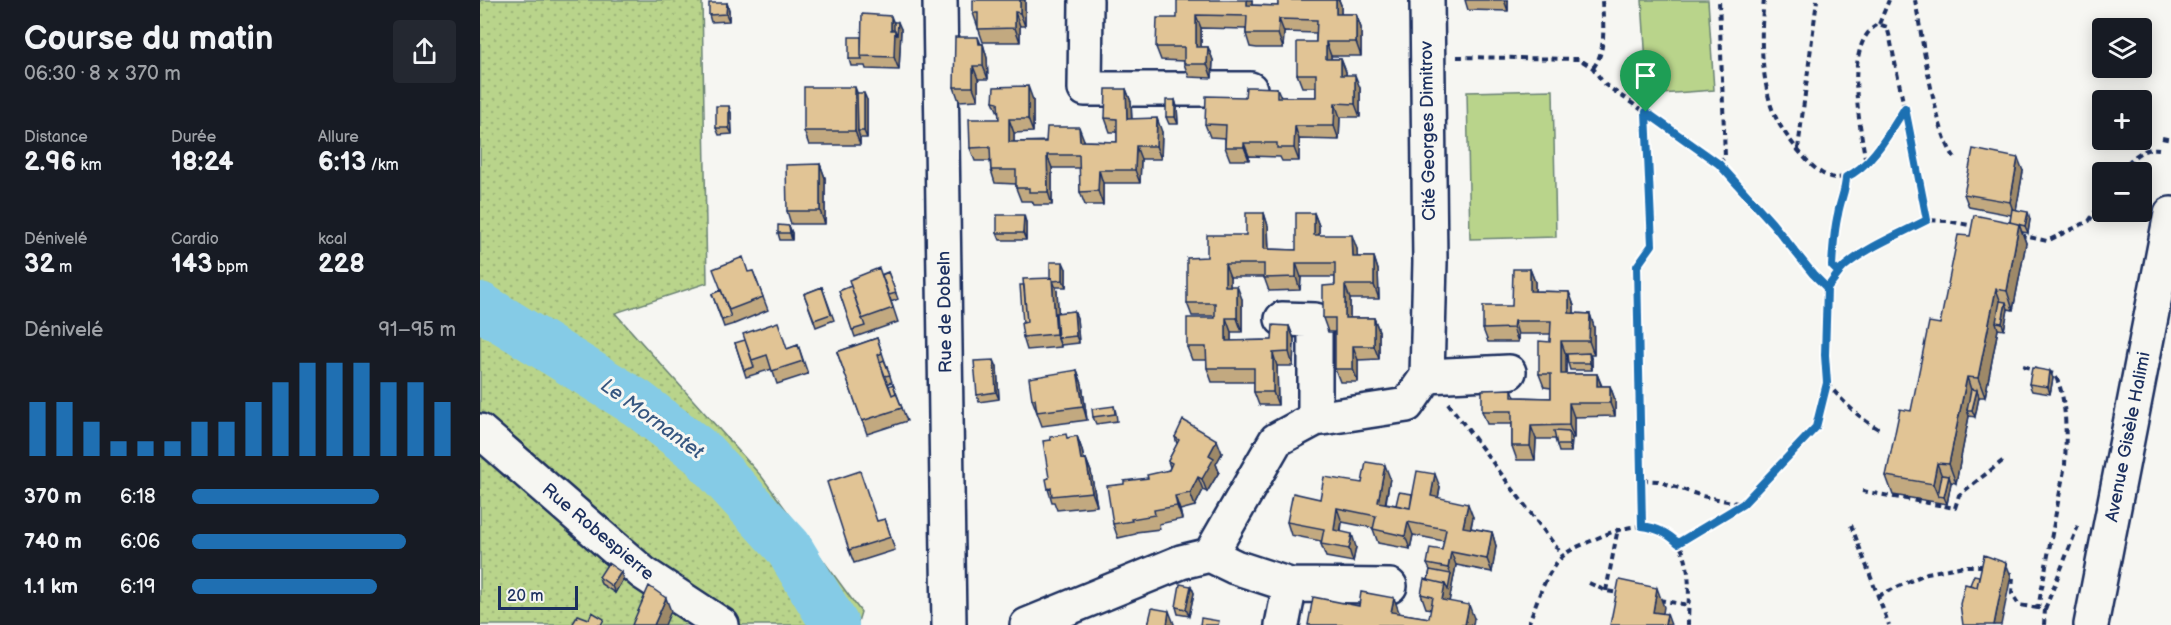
<!DOCTYPE html>
<html lang="fr">
<head>
<meta charset="utf-8">
<style>
  :root { --surface:#171b24; --page:#242831; --text:#f1f3f6; --muted:#9ea1a6; --accent:#1f6fb2 }
  body { margin:0; font-family:"Balsamiq Sans",sans-serif; background:var(--page); color:var(--text); height:100vh; display:flex; flex-direction:column; font-size:22px; white-space:nowrap }
  * { box-sizing:border-box; margin:0 }
  p { font-size:20px; color:var(--muted) }
  .icon { flex:none; width:33px; height:33px; fill:none; stroke:currentColor; stroke-width:2; stroke-linecap:round; stroke-linejoin:round }
  .map { position:relative; flex:1; overflow:hidden }
  .drawer { display:flex; flex-direction:column; background:var(--surface); width:480px }
  .drawer>* { flex:none }
  .tools { position:absolute; left:1612px; top:18px; display:grid; gap:12px }
  .tools a { display:grid; place-items:center; width:60px; height:60px; border-radius:6px; background:var(--surface); box-shadow:0 3px 15px #0003; font-size:30px }
  .scale { position:absolute; left:18px; bottom:15px; width:80px; box-sizing:border-box; padding-left:6px; border:3px solid #1b2f5e; border-top:0; font-size:16px; line-height:21px; white-space:nowrap; color:#1b2f5e; -webkit-text-stroke:4px #f6f6f2; paint-order:stroke }
  .pin { position:absolute; display:grid; place-items:center; width:51px; height:51px; color:#fff; margin:-62px -26px; border-radius:50% 50% 50% 0; rotate:-45deg; box-shadow:0 0 6px #0007 }
  .pin .icon { rotate:45deg }
  .round { display:grid; place-items:center; flex:none; width:63px; height:63px; border-radius:6px; background:var(--page) }
  .head { display:flex; align-items:center; justify-content:space-between; height:102px; padding:0 24px }
  h1 { font-size:33px; font-weight:600; line-height:45px }
  .figures { display:grid; grid-template-columns:repeat(3,1fr); gap:9px; height:102px; padding:6px 24px }
  .figures div { display:grid; align-content:center }
  .figures b { font-size:26px; font-weight:600 }
  .figures small { font-size:16px; font-weight:400 }
  .figures p { font-size:16px }
  .chart { height:168px; padding:12px 24px }
  .chart p { display:flex; justify-content:space-between }
  .chart svg { width:100%; height:108px; margin-top:6px; stroke:var(--accent); stroke-width:6 }
  ul { padding:0 24px; list-style:none; font-size:20px }
  li { display:grid; grid-template-columns:96px 72px 1fr; align-items:center; height:45px }
  li i { height:15px; border-radius:8px; background:var(--accent) }
  main { display:flex; flex:1; min-height:0 }
  .map>svg:first-child { display:block }
  .green { fill:url(#green-dots); stroke:#6a8274; stroke-width:1.5 }
  .pitch { fill:#b9d48b; stroke:#6a8274; stroke-width:1.5 }
  .lines { fill:none; stroke-linecap:round; stroke-linejoin:round }
  .river { stroke:#85cbe6; stroke-width:48 }
  .minor-casing { stroke:#1b2f5e; stroke-width:38 }
  .path { stroke:#1b2f5e; stroke-width:4; stroke-dasharray:6 4.5; stroke-linecap:butt }
  .minor { stroke:#f6f6f2; stroke-width:33 }
  .wall { fill:#c2a980; stroke:#1b2f5e; stroke-width:1.5 }
  .shaded-wall { fill:#9e8968; stroke:#1b2f5e; stroke-width:1.5 }
  .building { fill:#e1c495; stroke:#1b2f5e; stroke-width:1.5 }
  .route-casing { stroke:#fff; stroke-width:12 }
  .route { stroke:#1f6fb2; stroke-width:8 }
  .labels { text-anchor:middle; dominant-baseline:central; stroke-width:6; stroke-linejoin:round; paint-order:stroke }
  .street-label { font-size:18px; fill:#1b2f5e; stroke:#f6f6f2 }
  .water-label { font-size:20px; font-style:italic; fill:#365680; stroke:#f6f6f2 }
</style>
</head>
<body>
<main>
<section class="drawer">
<div class="head"><div><h1>Course du matin</h1><p>06:30 · 8 × 370 m</p></div><a class="round"><svg class="icon" aria-label="share" viewBox="0 0 24 24"><path d="M12 15V3M7 8l5-5 5 5M5 13v7h14v-7"/></svg></a></div>
<div class="figures">
<div><p>Distance</p><b>2.96<small> km</small></b></div>
<div><p>Durée</p><b>18:24</b></div>
<div><p>Allure</p><b>6:13<small> /km</small></b></div>
</div>
<div class="figures">
<div><p>Dénivelé</p><b>32<small> m</small></b></div>
<div><p>Cardio</p><b>143<small> bpm</small></b></div>
<div><p>kcal</p><b>228</b></div>
</div>
<div class="chart"><p><span>Dénivelé</span>91–95 m</p>
<svg viewBox="0 0 160 44" preserveAspectRatio="none"><path d="M5 44V22M15 44V22M25 44V30M35 44V38M45 44V38M55 44V38M65 44V30M75 44V30M85 44V22M95 44V14M105 44V6M115 44V6M125 44V6M135 44V14M145 44V14M155 44V22"/></svg>
</div>
<ul>
<li><b>370 m</b>6:18<i style="width:71%"></i></li>
<li><b>740 m</b>6:06<i style="width:81%"></i></li>
<li><b>1.1 km</b>6:19<i style="width:70%"></i></li>
</ul>
</section>
<div class="map">
<svg width="1691" height="625" viewBox="0 0 1691 625">
  <defs>
    <pattern id="green-dots" width="8" height="8" patternUnits="userSpaceOnUse" patternTransform="scale(1.5)"><rect width="8" height="8" fill="#b9d48b"/><path d="M2 2h.1M6 6h.1" fill="none" stroke="#9eb67a" stroke-width="1.8" stroke-linecap="round"/></pattern>
  </defs>
  <rect width="100%" height="100%" fill="#f6f6f2"/>
  <filter id="ink" filterUnits="userSpaceOnUse"><feTurbulence type="fractalNoise" baseFrequency=".0167" numOctaves="2"/><feDisplacementMap in="SourceGraphic" scale="12" xChannelSelector="R" yChannelSelector="G"/><feConvolveMatrix kernelMatrix="1 2 1 2 8 2 1 2 1" color-interpolation-filters="sRGB"/></filter>
  <g filter="url(#ink)">
    <path class="green" d="M0 0H222L227 283 135 313 282 477 381 612 377 625H0Z"/>
    <path class="pitch" d="M1162 0H1228L1234 90 1168 95Z
      M1073 90 1076 237 990 239 987 92Z"/>
    <g class="lines">
      <path class="river" d="M0 306 157 403 222 453 308 547 355 625"/>
      <defs>
        <path id="minor" d="M460 0 469 625
          M606 0 605 89H770
          M802 319 835 320V419
          M947 376 1029 372
          M0 431 163 573 242 625
          M730 555 755 567 810 585 910 586
          M547 625 701 562 730 555 796 440 835 419 927 405 947 376 950 262 947 0
          M802 625 810 585
          M1611 625 1691 214"/>
      </defs>
      <use href="#minor" class="minor-casing"/>
      <path class="path" d="M1284 0C1280 35 1281 71 1291 106 1297 123 1306 135 1317 149 1339 175 1354 190 1386 165
        M1435 0C1442 35 1455 136 1476 159
        M1399 24 1409 0
        M977 57 1099 59 1113 68 1124 84 1239 163 1291 223 1333 274 1347 288 1345 355 1347 383 1336 427 1263 504 1198 543
        M1113 68C1127 51 1123 21 1122 0
        M1425 108 1386 165C1382 131 1360 43 1399 24L1407 27 1410 38 1447 220
        M1682 138 1691 140
        M1318 149 1337 0
        M1239 163 1245 157 1239 0
        M1641 172C1650 159 1662 147 1679 149
        M1540 235 1567 241 1609 221 1623 200
        M1359 273 1352 266 1357 216 1366 186V177
        M1347 288 1364 267 1394 247 1447 220 1467 221 1495 226
        M1543 366 1557 370
        M1347 383C1363 402 1381 420 1402 431
        M968 403 1083 556
        M1162 480 1178 481 1222 496 1262 504
        M1382 491 1475 508 1479 495 1525 459
        M1371 525 1409 625
        M1162 526 1157 266 1172 245 1166 113
        M1526 572 1533 575 1532 594 1539 605 1558 608
        M1109 583 1126 591 1139 593
        M1126 591 1138 528
        M1398 596 1447 573 1484 566H1505
        M1179 600 1208 605
        M1565 609 1598 526
        M1048 625C1056 604 1066 571 1083 556 1090 549 1102 545 1111 541 1136 529 1179 513 1199 544 1213 567 1208 600 1208 625
        M1564 625 1565 609 1558 608 1585 465C1586 439 1588 396 1574 374L1567 372"/>
      <use href="#minor" class="minor"/>
    </g>
    <path class="wall" d="M545 0V26H540V42H503L493 13Z
      M772 0V5L798 6V0H859L861 5V14H876L881 28V56H851V59H861L866 72V75L880 88V117H860L859 140 819 139V161H802L800 157 769 156V160H750L745 147V138L730 137 725 124 765 97 797 88 801 97H836V87H822L817 74 836 42V33L804 32 803 48H777L770 47 766 34V29L721 28V47H728L733 60 732 78 709 77 704 64V61L681 60 676 47 697 18Z
      M985 0H1028V11L988 10Z
      M247 3 249 10V21L231 22 229 15Z
      M414 22 421 29 419 70 386 69 385 66H371L369 59 381 37Z
      M501 44H503L507 58 508 79H498V100L479 101 474 87Z
      M646 89 651 102 652 119 682 132 681 159H661L660 183H623V205H605L600 192V168H572V205H554L552 201H541L536 188V184L515 183 511 170 510 161H495L490 148 519 119V115L513 101 553 100V132L534 133V142L604 140V141L637 142V132H630L625 118Z
      M377 93 387 100V138H380V145H329L324 131Z
      M695 100 697 107 698 124H689L686 117Z
      M251 113 252 134 239 135 236 128Z
      M340 164 345 178V224H311L307 211Z
      M1543 171 1536 209 1550 219 1548 233 1542 232 1546 243 1533 310 1528 309 1524 330 1518 329 1505 397H1499L1495 417 1489 416 1476 483 1471 482 1467 504 1413 495 1406 476 1431 411 1490 236 1530 222 1531 215 1489 207 1484 194Z
      M784 213 788 226 789 249 816 250 834 213 839 226V235L877 249V257H894L898 270 899 299H870V318H894L899 331V359L878 360V382H860L855 369V332H848L843 318 855 285V277H821L820 290 789 291 784 277H750V286L762 299V332H751V341L792 340 809 326 814 339 813 366H797L798 405H779L774 392V382H732L727 368V360H712L707 347 735 318V316H712L707 303 727 257 766 235Z
      M546 222V240H520L517 233Z
      M309 226 312 233V240H300L298 233Z
      M586 269V287H575L577 291 578 313 594 311 597 318 599 343 581 345V347L547 350 543 337V323L570 278Z
      M1050 269 1055 282V291L1089 292 1094 306V313L1110 314 1114 327V355H1110L1112 360V370H1090L1088 363 1087 355H1086V374H1117L1122 386H1130L1135 400V416L1094 417V438H1092L1091 452H1079L1075 439H1056L1055 460H1037L1032 446V424H1007L1002 411 1032 389 1035 397 1071 398V388L1064 387 1059 374 1070 342 1071 334H1038V342H1008L1003 329 1032 306Z
      M273 271 288 310 254 324 253 323 254 324 244 327 232 294 241 290 268 272Z
      M408 272 418 299 411 302 410 298 418 322 375 337 359 291Z
      M342 287 354 320 336 327 324 294Z
      M397 338 412 382 408 383 409 388 413 384 427 421 387 434 357 352Z
      M255 343 307 349 318 345 328 374 297 384 292 369 266 377Z
      M517 367 519 399 499 402 497 395Z
      M597 370 602 384 607 420 562 426 552 399Z
      M1573 378 1570 394 1552 391 1549 384Z
      M634 406 636 413 637 421 616 424 613 417Z
      M597 436 602 450 604 459H606L611 472 617 506 577 510 574 502H572L568 489 569 478 588 438Z
      M695 437 742 453 736 464 739 472 727 492 723 490 715 506 700 510 702 519 679 524 680 529 656 532V534L638 538 633 524 644 484 668 478 689 470 690 467 688 461 697 444Z
      M910 478 906 503 916 505 932 494 960 487 958 498 993 517 991 528 1012 532 1016 546 1012 572 976 565 969 601 994 618 828 625 879 606 919 612 918 613 949 618 951 609 946 608 941 594 948 580 950 570 947 564 962 550 964 541 933 535 930 549 898 543 893 529V528L862 522 861 532 876 547 873 562 846 557 841 544V541L811 535 807 522 840 499 882 483Z
      M405 519 415 550 374 563 369 550Z
      M141 572 143 579 135 593 121 584 119 577Z
      M711 586 714 593 709 616 698 614 696 607Z"/>
    <path class="shaded-wall" d="M540 0H545V26L540 13Z
      M767 0H772V19L767 5Z
      M856 0H859L861 5V27L856 14Z
      M1024 0H1028V11Z
      M247 3 249 10V21L246 14Z
      M535 12 540 26V42L535 28Z
      M876 14 881 28V56L876 42Z
      M716 15 721 28V60L716 47Z
      M411 16 416 29 418 22 421 29 419 70 414 57 411 30Z
      M799 19 804 32 803 48 798 34Z
      M498 37 503 49V44L507 58 508 79 503 66 499 44Z
      M846 42 851 56V72L846 59Z
      M728 47 733 60 732 78 727 64Z
      M861 59 866 72V88L861 75Z
      M493 66 498 79V100L493 87Z
      M875 75 880 88V117L875 104Z
      M548 86 553 100V132L548 119Z
      M375 87 380 100 378 131 380 138V145L375 131Z
      M646 89 651 102 652 132 647 119Z
      M384 93 387 100V138L384 131Z
      M695 100 697 107 698 124 695 117Z
      M855 103 860 117 859 140 854 126Z
      M249 106 251 113 252 134 249 128Z
      M677 118 682 132 681 159 676 146Z
      M529 119 534 133V155L529 142Z
      M815 126 819 139V161L814 148Z
      M599 127 604 140V155L600 141Z
      M764 143 769 156V160L764 147Z
      M656 146 661 159 660 183 655 170Z
      M567 155 572 168V205L568 192Z
      M1538 158 1543 171 1535 216 1530 202Z
      M340 164 345 178V224L340 211Z
      M619 170 623 183V205L618 191Z
      M1548 212 1550 219 1548 233 1545 226Z
      M784 213 788 226 789 263 784 249Z
      M834 213 839 226V248L834 235Z
      M544 215 546 222V240L543 233Z
      M1539 224 1546 243 1533 310 1527 291Z
      M309 226 312 233V240L310 233Z
      M872 235 877 249 878 270 873 257Z
      M894 257 898 270 899 299 894 285Z
      M583 262 586 269V287L583 280Z
      M816 263 821 277 820 290 816 277Z
      M745 264 750 277V299L745 286Z
      M1050 269 1055 282V304L1050 291Z
      M572 278 577 291 580 338H578L581 347 576 334Z
      M865 285 870 299V331L865 318Z
      M757 286 762 299V332L757 318Z
      M1516 289 1523 308 1516 322 1518 329 1505 397 1498 378Z
      M1089 292 1094 306V326L1089 313Z
      M1526 302 1528 309 1524 330 1522 323Z
      M594 311 597 318 599 343 596 336Z
      M1110 314 1114 327V355L1109 341Z
      M746 318 751 332V354L746 341Z
      M894 318 899 331V359L894 346Z
      M1034 321 1038 334V342L1033 328Z
      M809 326 814 339 813 366 809 352Z
      M1081 341 1086 355V387L1081 374Z
      M873 346 878 360V382L873 369Z
      M793 353 797 366 798 405 793 392Z
      M1109 353 1112 360V370L1110 363Z
      M514 360 517 367 519 399 516 392Z
      M597 370 602 384 607 420 603 406Z
      M1570 371 1573 378 1570 394 1568 387Z
      M1117 374 1122 388 1117 386Z
      M1487 377 1493 396 1487 410 1489 416 1476 483 1469 464Z
      M1130 386 1135 400V416L1130 403Z
      M1497 390 1499 397 1495 417 1492 410Z
      M1089 403 1094 417V438L1089 425Z
      M1051 426 1056 439 1055 460 1050 446Z
      M1089 432 1092 438 1091 452 1089 445Z
      M597 436 602 450 606 473 601 460Z
      M737 440 742 453 736 464 739 472 727 492 722 479 729 455Z
      M606 459 611 472 617 506 612 492Z
      M1457 463 1464 482 1458 496 1453 484Z
      M905 465 910 478 903 515 898 502Z
      M955 474 960 487 956 510 951 496Z
      M1469 476 1471 483 1467 504 1464 497Z
      M718 477 723 490 715 506 710 493Z
      M695 496 700 510 702 519 697 506Z
      M988 504 993 517 988 540 983 527Z
      M857 508 862 522 858 543 854 530Z
      M928 522 933 535 930 549 925 536Z
      M1012 532 1016 546 1012 572 1007 559Z
      M872 534 876 547 873 562 869 549Z
      M971 552 976 565 967 613 962 600 965 584 971 574 968 568Z
      M1526 563 1531 576 1521 625H1514Z
      M141 572 143 579 135 593 132 586Z
      M711 586 714 593 709 616 706 609Z
      M1177 588 1184 607 1181 625 1173 612Z
      M186 598 191 611 185 625H174Z
      M914 598 919 612 916 625 911 612Z
      M989 605 994 618 993 625H985Z
      M689 611 694 624V625H687Z
      M1187 614 1191 625H1185Z"/>
    <path class="building" d="M493 0H540V13L535 12V28L498 29V13H493Z
      M697 0H767V5L798 6V0H856V14H876V42H846V59H861V75H875V104L855 103 854 126H815L814 148H797V143H764V147H745L746 125 725 124 726 96 765 97 766 87H772L797 88V97H836V74H817V42H836L837 20 799 19 798 34H766L767 16 716 15V47H728L727 64H704V47H676L677 18H697Z
      M229 3H247L246 14 229 15Z
      M382 14 411 16V30H415L414 57 381 56Z
      M414 22H418L417 36 415 30H414Z
      M369 37H381V56L382 59H369Z
      M475 37H498L499 44H503V66H493V87H474Z
      M548 86V119H529V142H566L567 127H599L600 141 637 142V119L625 118 626 89H646L647 119 677 118 676 146H656L655 170H619L618 191 600 192 599 155H567L568 192H549V188H536V170H511L510 147 490 148 489 119H519L518 102 513 101 514 87Z
      M324 87H375V131H324Z
      M377 93H384V131H378Z
      M686 100H695V117H686Z
      M236 106H249V128H236Z
      M1493 149 1538 158 1530 202 1484 194Z
      M340 164V211H307L306 165Z
      M1532 209 1548 212 1545 226 1530 222Z
      M766 213H784V249L816 250V213H834V235H872L873 257H894V285H865V318H894V346H873V369H855V318H843V286L855 285V263H816V277L784 278V264H745V286H757V318H746V341L792 340 793 325 809 326V352L793 353V392H774V368H727L726 347H707V318H735V303H707V258L727 257V235H766Z
      M517 215H544L543 233H517Z
      M1494 215 1539 224 1527 291 1516 289 1498 378 1487 377 1469 464 1457 463 1453 484 1406 476 1420 409 1431 411 1449 322 1460 324 1478 235 1490 236Z
      M298 225 309 226 310 233H298Z
      M263 257 268 272 273 271 283 297 249 310 233 269Z
      M570 262H583V280L573 281 572 278H570Z
      M399 268 413 308 382 319 369 280Z
      M1033 269H1050V291L1089 292V313L1110 314 1109 341H1081V374H1117V386H1130V403H1089V425L1051 426 1050 446H1032V411H1002V390L1032 389V397L1071 398V374H1059V341L1070 342 1071 321H1034L1033 328 1003 329V306H1032Z
      M408 272 416 293 409 295 402 275Z
      M572 278 576 334 543 337 541 323 547 322 543 279Z
      M540 285H544L547 322 543 323Z
      M371 286 385 326 372 330 359 291Z
      M342 287 351 314 334 320 324 294Z
      M241 290 251 317 242 320 232 294Z
      M1520 301 1526 302 1522 323 1516 322Z
      M594 311 596 336 578 338 576 313Z
      M298 322 307 349 318 345 323 361 292 371 287 355 272 360 263 334Z
      M397 338 402 353 398 355 404 375 412 395 416 393 422 408 382 421 357 352Z
      M265 340 274 367 264 370 255 343Z
      M1109 353 1110 363H1088L1087 354Z
      M404 360 410 375 405 376 400 362Z
      M514 360 516 392 497 395 494 361Z
      M1552 368 1570 371 1568 387 1549 384Z
      M597 370 603 406 557 412 555 399H552L549 378Z
      M413 384 416 393 412 395 409 386Z
      M1491 389 1497 390 1492 410H1487Z
      M634 406 635 414 613 417 612 409Z
      M703 420 737 440 729 455 734 458 722 479 718 477 710 493 695 496 697 506 674 510 675 515 651 519 652 521 633 524 627 486 644 484V481L668 478 667 475 689 470 692 463 688 461 699 440 695 437Z
      M1074 431 1089 432V445H1077Z
      M586 434 587 438 597 436 601 460 606 459 612 492 572 496 571 488 568 489 566 479 569 478 563 441 571 440 570 437Z
      M886 462 905 465 898 502 930 508 937 471 955 474 951 496 988 504 983 527 1012 532 1007 559 971 552 968 568 947 564 950 548 962 550 966 529 928 522 925 536 893 529 896 516 857 508 854 530 872 534 869 549 841 544 844 529 807 522 813 493 840 499 844 477 882 483Z
      M380 471 397 521 405 519 411 537 369 550 347 482Z
      M1462 475 1469 476 1464 497 1458 496Z
      M919 492 932 494 930 508 916 505Z
      M1504 555 1526 563 1514 625H1483L1480 604 1485 584 1497 587Z
      M128 563 141 572 132 586 119 577Z
      M950 570 971 574 968 590 965 584 948 580Z
      M1494 575 1499 576 1497 587 1490 585Z
      M944 579 965 584 962 600 989 605 985 625H828L833 597 879 606 881 592 914 598 911 612 949 618 953 597 941 594Z
      M1139 580 1177 588 1173 612 1187 614 1185 625H1130Z
      M700 584 711 586 706 609 696 607Z
      M169 586 186 598 174 625H152Z
      M672 608 689 611 687 625H668Z
      M112 612 124 619 121 625H92L98 615 109 619Z
      M721 618 739 621 738 625H720Z"/>
  </g>
  <g class="lines" filter="url(#ink)">
    <defs>
      <path id="route" d="M1166 112 1172 245 1157 266 1162 526C1178 528 1187 533 1198 543L1263 504 1336 427 1347 383 1345 355 1347 288 1359 273 1352 266C1353 248 1354 230 1358 214 1360 201 1366 190 1366 177 1391 167 1411 130 1425 108L1447 220C1420 234 1389 246 1365 266 1358 272 1353 281 1347 288L1333 274 1292 223 1239 164 1166 112"/>
    </defs>
    <use href="#route" class="route-casing"/>
    <use href="#route" class="route"/>
  </g>
  <g class="labels">
    <g class="street-label">
      <text transform="translate(948 131) rotate(-91)">Cité Georges Dimitrov</text>
      <text transform="translate(465 312) rotate(-91)">Rue de Dobeln</text>
      <text transform="translate(1648 437) rotate(-79)">Avenue Gisèle Halimi</text>
      <text transform="translate(118 532) rotate(40)">Rue Robespierre</text>
    </g>
    <g class="water-label">
      <text transform="translate(172 419) rotate(36)">Le Mornantet</text>
    </g>
  </g>
</svg>
<div class="tools">
<a><svg class="icon" aria-label="layers" viewBox="0 0 24 24"><path d="M12 4l9 5-9 5-9-5zM3 14l9 5 9-5"/></svg></a>
<a>+</a>
<a>−</a>
</div>
<div class="scale">20 m</div>
<div class="pin" style="left:1166px;top:112px;background:#1e9e55"><svg class="icon" aria-label="arrive" viewBox="0 0 24 24"><path d="M6 21V4h12l-3 4 3 4H6"/></svg></div>
</div>
</main>
</body>
</html>
